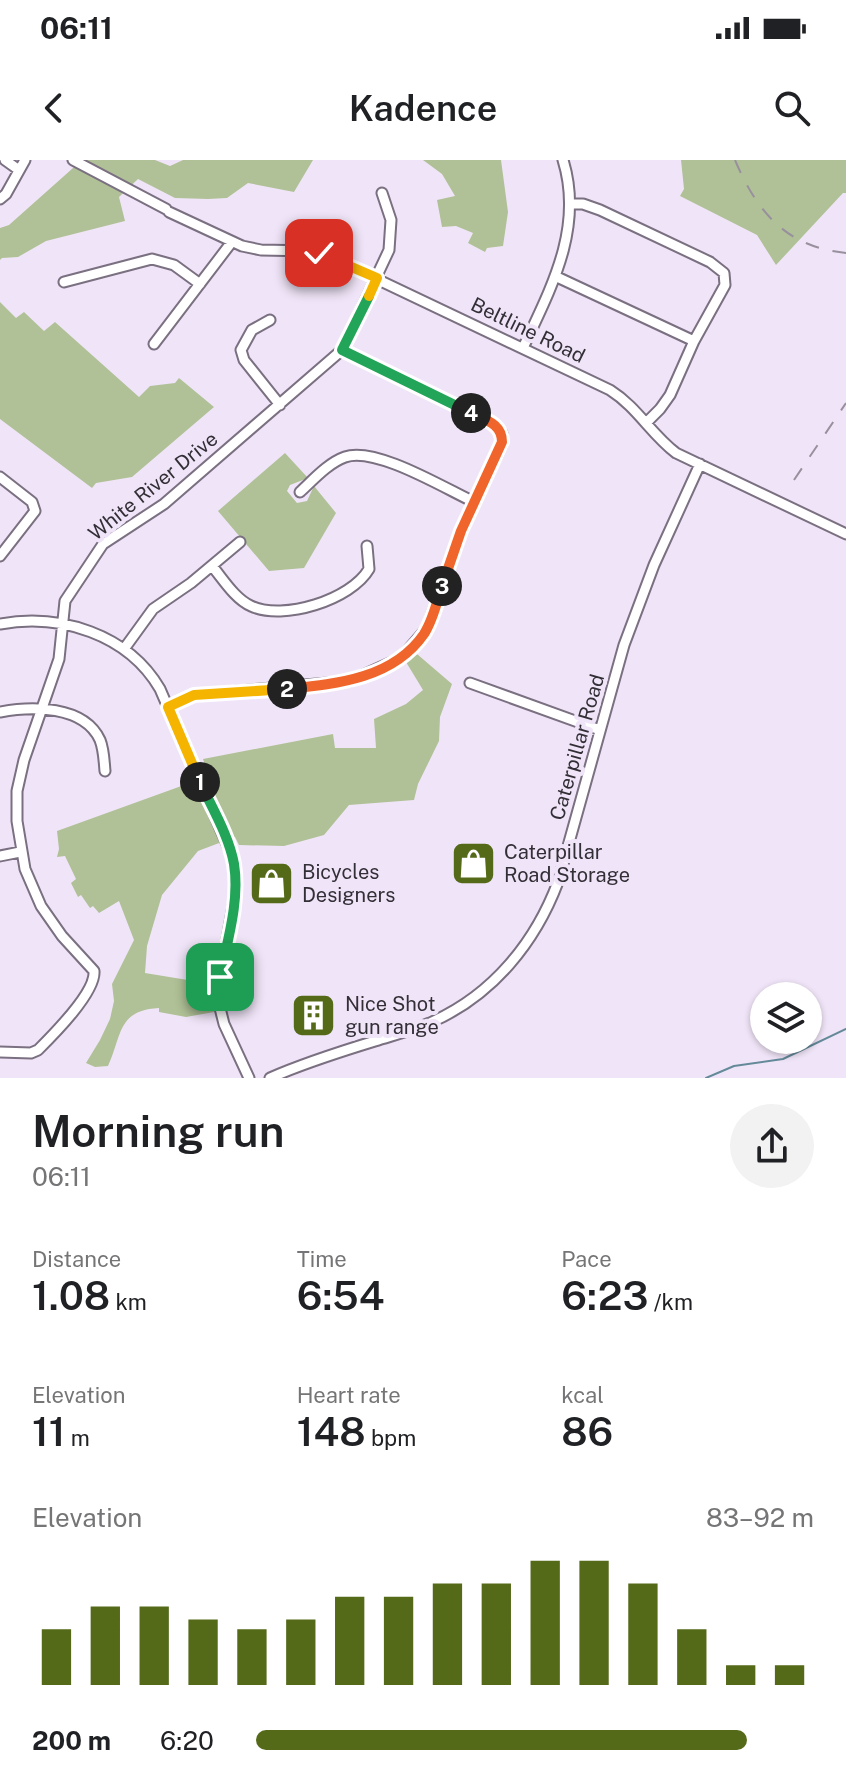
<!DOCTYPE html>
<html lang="en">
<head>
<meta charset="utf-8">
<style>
  :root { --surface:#fff; --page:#f2f2f2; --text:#202124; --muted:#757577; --accent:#546a19 }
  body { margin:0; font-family:"Public Sans",sans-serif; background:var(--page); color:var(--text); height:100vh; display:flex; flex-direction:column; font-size:30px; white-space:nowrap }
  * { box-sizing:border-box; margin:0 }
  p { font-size:26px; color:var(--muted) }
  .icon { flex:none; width:44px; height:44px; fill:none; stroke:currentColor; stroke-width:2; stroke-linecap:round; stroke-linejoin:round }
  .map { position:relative; height:918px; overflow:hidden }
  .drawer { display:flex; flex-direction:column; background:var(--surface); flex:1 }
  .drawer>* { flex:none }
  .fabs { position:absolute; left:750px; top:822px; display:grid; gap:16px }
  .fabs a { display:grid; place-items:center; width:72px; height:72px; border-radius:50%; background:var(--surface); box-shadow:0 2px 6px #0004; font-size:40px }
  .pin { position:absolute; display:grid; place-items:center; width:68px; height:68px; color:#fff; margin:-34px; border-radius:16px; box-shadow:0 4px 12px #0006 }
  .km { position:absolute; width:40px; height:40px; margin:-20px; border-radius:50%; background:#222; color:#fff; font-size:22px; line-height:40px; text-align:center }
  .round { display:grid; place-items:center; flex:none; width:84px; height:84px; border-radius:42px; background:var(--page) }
  .head { display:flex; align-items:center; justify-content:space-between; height:136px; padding:0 32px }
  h1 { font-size:44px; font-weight:600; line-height:60px }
  .metrics { display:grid; grid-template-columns:repeat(3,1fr); gap:12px; height:136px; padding:8px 32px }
  .metrics div { display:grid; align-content:center }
  .metrics b { font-size:40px; font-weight:600 }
  .metrics small { font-size:22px; font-weight:400 }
  .metrics p { font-size:22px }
  .chart { height:224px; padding:16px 32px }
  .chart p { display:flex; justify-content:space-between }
  .chart svg { width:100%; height:144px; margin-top:8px; stroke:var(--accent); stroke-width:6 }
  ul { padding:0 32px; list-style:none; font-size:26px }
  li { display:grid; grid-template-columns:128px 96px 1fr; align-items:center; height:60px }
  li i { height:20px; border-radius:10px; background:var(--accent) }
  .status { display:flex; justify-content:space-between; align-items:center; height:56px; padding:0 40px; background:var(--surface); direction:ltr }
  .status svg { height:22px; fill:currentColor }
  header { display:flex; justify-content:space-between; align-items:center; height:104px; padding:0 32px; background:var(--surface); font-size:36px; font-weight:600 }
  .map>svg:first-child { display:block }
  .green { fill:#b0c197 }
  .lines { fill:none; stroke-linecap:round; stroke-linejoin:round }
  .stream { stroke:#648a9a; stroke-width:2 }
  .minor-casing { stroke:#7a7081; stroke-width:13 }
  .minor { stroke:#fff; stroke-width:9 }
  .rail { stroke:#98909d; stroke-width:2; stroke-dasharray:14 14; stroke-linecap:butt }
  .split-1-casing { stroke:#fff; stroke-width:16 }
  .split-2-casing { stroke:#fff; stroke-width:16 }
  .split-3-casing { stroke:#fff; stroke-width:16 }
  .split-4-casing { stroke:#fff; stroke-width:16 }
  .split-5-casing { stroke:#fff; stroke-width:16 }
  .split-6-casing { stroke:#fff; stroke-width:16 }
  .split-1 { stroke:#22a559; stroke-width:10 }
  .split-2 { stroke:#f5b400; stroke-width:10 }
  .split-3 { stroke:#f0652b; stroke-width:10 }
  .split-4 { stroke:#f0652b; stroke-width:10 }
  .split-5 { stroke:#22a559; stroke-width:10 }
  .split-6 { stroke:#f5b400; stroke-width:10 }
  .labels { text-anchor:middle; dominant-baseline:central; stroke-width:8; stroke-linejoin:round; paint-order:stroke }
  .street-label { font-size:20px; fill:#332f36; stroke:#f0e5f8 }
  .poi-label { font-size:20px; fill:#332f36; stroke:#f0e5f8; text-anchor:start }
</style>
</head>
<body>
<div class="status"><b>06:11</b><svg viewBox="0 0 49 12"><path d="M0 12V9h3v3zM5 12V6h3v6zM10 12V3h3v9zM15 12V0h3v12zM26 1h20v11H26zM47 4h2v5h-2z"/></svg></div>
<header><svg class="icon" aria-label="back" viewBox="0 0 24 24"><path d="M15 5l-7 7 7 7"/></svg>Kadence<svg class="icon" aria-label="search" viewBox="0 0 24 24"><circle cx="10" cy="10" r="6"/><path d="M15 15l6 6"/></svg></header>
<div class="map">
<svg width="846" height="918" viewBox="0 0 846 918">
  <rect width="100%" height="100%" fill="#f0e5f8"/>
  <path class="green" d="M82 0H155L170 6 183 0H313L294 32 248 23 227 38 208 39 175 38 138 19 119 37 125 61 46 81 18 97 2 98 0 100V68L9 65Z
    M423 0H501L508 52 503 86 487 88 485 92 468 83 473 73 456 66 442 67 437 40 455 36 442 14Z
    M681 0H846V33H843L776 105 757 75 680 36 684 29Z
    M0 142 16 158 24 152 44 171 55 162 139 237 150 226 175 223 179 218 214 247 132 317 96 323 92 328 0 259Z
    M285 293 308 318 290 325 287 331 297 343 307 341 314 326 336 353 304 408 269 411 218 351Z
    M417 494 452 524 440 557 439 581 418 624 414 640 349 645 324 675 284 686 239 685 235 677 198 691 162 735 147 786 145 813 212 824 214 852 186 857 159 852V848C117 850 122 876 108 906L95 907 86 903 100 880 110 859 114 841 112 824 134 780 119 741 99 753 93 746 90 748 81 735 78 737 71 723 76 719 65 696 57 697 59 689 57 671 209 616 203 599 333 574 335 588H376L374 559 406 544 423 530 406 502Z"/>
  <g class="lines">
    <path class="stream" d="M706 918 734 906 783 899 846 869"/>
    <defs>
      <path id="minor" d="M5 0 19 10
        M73 0 166 49
        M0 39 6 34 25 0
        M570 44H583L600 50 710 102 724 113 725 125 694 181 670 235 660 249 646 263
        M169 52 242 86 261 90 312 91 326 95 610 230C637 247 651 274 676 293L846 374
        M557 117 694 181
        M64 122 152 99 174 105 200 124
        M270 160 252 170 241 190 244 200 280 245
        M154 184 231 83
        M523 188C551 128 584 68 563 0
        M0 317 32 342 35 351 0 396
        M300 332C313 320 328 303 345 297 375 286 444 328 474 342
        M212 406C223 419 235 439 251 446 283 461 351 440 369 409L367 386
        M0 464C60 453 128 474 160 529L233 698 236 730 220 817 219 844 224 864 249 918
        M124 489 153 449 191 423 240 382
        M470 523 600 570
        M168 547 194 535 350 521 401 498 427 468 461 371 502 285V273L491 263 342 190
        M0 552C31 546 84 545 100 580 104 590 104 601 105 611
        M0 696 20 692
        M0 892 31 893 38 890C54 874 96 832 94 811L62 776 41 746 25 709 17 661V631L24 600 59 499 65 441 103 384 164 344 342 190 389 90 391 60 382 33
        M270 918C304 903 339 892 375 881 394 875 415 870 434 861 493 834 535 783 558 722L624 485 654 405 700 304"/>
    </defs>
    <use href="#minor" class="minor-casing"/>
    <use href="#minor" class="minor"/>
    <path class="rail" d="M735 0C757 52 786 87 846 93
      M794 320 846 243"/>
  </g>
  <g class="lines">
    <defs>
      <path id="split-1" d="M200 622C212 648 229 676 234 704 240 741 227 782 220 817"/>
      <path id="split-2" d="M200 622 168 547 194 535 287 529"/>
      <path id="split-3" d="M287 529C336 524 393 519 424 474 433 460 437 442 442 426"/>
      <path id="split-4" d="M442 426 461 371 502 282C502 263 485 260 471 253"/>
      <path id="split-5" d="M369 136 342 190 471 253"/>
      <path id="split-6" d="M319 93 377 118 369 136"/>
    </defs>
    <use href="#split-1" class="split-1-casing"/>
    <use href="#split-2" class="split-2-casing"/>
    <use href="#split-3" class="split-3-casing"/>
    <use href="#split-4" class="split-4-casing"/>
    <use href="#split-5" class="split-5-casing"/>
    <use href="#split-6" class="split-6-casing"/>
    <use href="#split-1" class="split-1"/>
    <use href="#split-2" class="split-2"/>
    <use href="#split-3" class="split-3"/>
    <use href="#split-4" class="split-4"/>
    <use href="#split-5" class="split-5"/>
    <use href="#split-6" class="split-6"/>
  </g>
  <defs>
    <symbol id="shop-square" viewBox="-11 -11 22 22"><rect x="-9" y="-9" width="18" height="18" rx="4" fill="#546a19" stroke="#f0e5f8"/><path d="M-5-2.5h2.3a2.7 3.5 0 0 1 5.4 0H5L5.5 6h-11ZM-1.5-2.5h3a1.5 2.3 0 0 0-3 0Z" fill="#fff"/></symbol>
    <symbol id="building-square" viewBox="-11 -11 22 22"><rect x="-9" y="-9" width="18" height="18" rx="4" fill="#546a19" stroke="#f0e5f8"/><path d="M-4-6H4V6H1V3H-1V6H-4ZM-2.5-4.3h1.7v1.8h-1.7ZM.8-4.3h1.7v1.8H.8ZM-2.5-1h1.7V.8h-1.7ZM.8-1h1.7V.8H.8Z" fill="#fff"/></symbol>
  </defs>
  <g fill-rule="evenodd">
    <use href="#shop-square" x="448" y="678" width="51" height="51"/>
    <use href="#shop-square" x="246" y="698" width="51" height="51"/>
    <use href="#building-square" x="288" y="830" width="51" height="51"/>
  </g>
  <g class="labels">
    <g class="street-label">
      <text transform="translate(528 170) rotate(26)">Beltline Road</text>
      <text transform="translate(153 326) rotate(-39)">White River Drive</text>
      <text transform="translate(577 587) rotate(-74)">Caterpillar Road</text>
    </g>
    <g class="poi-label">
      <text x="504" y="692">Caterpillar<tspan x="504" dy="23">Road Storage</tspan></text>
      <text x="302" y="712">Bicycles<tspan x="302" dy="23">Designers</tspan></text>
      <text x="345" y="844">Nice Shot<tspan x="345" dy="23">gun range</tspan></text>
    </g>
  </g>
</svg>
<div class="fabs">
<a><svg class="icon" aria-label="layers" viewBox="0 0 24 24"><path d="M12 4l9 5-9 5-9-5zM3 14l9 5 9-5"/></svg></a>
</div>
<div class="pin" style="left:220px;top:817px;background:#1e9e55"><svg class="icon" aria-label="arrive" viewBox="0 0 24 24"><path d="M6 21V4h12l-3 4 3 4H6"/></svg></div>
<div class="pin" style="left:319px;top:93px;background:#d93025"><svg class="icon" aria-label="check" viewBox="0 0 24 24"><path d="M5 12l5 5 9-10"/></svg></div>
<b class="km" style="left:200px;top:622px">1</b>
<b class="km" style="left:287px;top:529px">2</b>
<b class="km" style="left:442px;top:426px">3</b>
<b class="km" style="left:471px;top:253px">4</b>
</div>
<section class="drawer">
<div class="head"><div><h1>Morning run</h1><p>06:11</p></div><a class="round"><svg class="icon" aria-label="share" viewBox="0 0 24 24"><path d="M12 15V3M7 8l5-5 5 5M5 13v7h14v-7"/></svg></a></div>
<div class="metrics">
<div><p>Distance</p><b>1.08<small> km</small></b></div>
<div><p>Time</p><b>6:54</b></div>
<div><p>Pace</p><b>6:23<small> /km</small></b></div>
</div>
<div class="metrics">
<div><p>Elevation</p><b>11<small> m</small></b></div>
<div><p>Heart rate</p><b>148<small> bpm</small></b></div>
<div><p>kcal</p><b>86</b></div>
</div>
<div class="chart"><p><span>Elevation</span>83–92 m</p>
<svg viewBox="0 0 160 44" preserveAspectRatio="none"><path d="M5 44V27M15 44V20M25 44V20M35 44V24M45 44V27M55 44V24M65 44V17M75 44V17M85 44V13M95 44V13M105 44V6M115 44V6M125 44V13M135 44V27M145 44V38M155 44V38"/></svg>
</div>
<ul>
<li><b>200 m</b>6:20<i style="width:88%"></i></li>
</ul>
</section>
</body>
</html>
